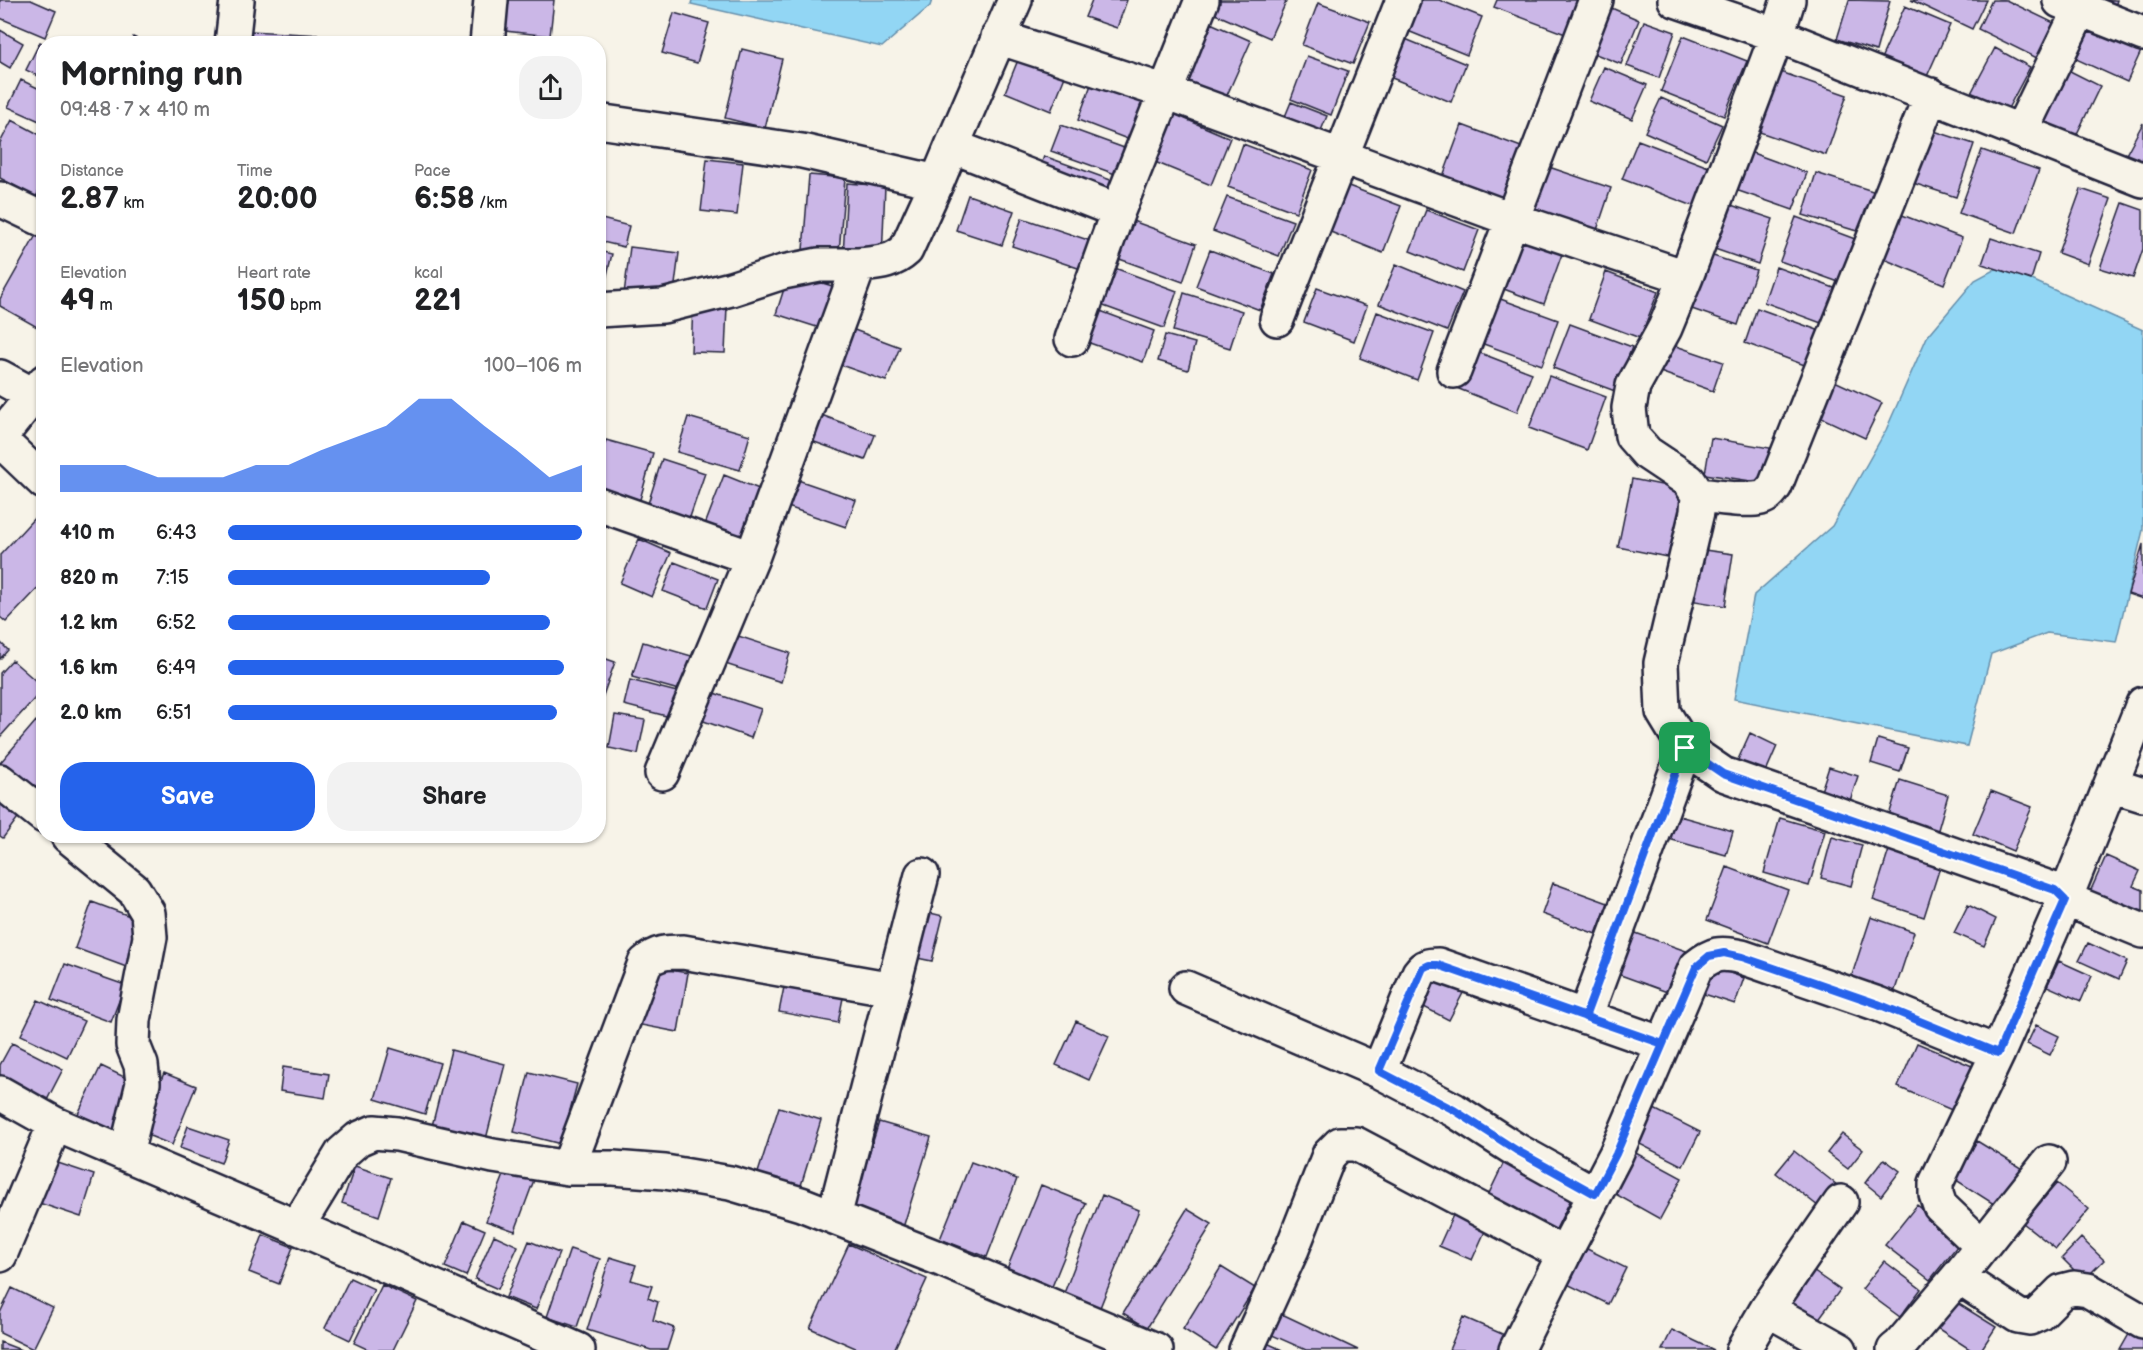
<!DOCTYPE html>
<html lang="en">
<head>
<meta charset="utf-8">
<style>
  :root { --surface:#fff; --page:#f2f2f2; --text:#202124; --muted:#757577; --accent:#2563eb }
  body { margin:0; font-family:"Balsamiq Sans",sans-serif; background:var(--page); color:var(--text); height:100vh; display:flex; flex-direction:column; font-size:22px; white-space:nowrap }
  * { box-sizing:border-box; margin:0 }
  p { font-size:20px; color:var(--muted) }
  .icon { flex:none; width:33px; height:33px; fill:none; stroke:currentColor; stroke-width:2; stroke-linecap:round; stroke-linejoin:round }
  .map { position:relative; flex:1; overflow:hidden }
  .panel { position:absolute; left:36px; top:36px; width:570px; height:807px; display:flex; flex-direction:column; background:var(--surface); border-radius:24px; box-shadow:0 2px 4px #0004 }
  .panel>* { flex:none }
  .pin { position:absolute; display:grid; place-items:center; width:51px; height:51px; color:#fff; margin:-26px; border-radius:12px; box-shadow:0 3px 9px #0006 }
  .round { display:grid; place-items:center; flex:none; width:63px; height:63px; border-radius:24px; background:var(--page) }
  .head { display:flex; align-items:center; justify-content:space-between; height:102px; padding:0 24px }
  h1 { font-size:33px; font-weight:700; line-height:45px }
  .figures { display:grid; grid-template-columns:repeat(3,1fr); gap:9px; height:102px; padding:6px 24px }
  .figures div { display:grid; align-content:center }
  .figures b { font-size:30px; font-weight:700 }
  .figures small { font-size:16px; font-weight:400 }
  .figures p { font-size:16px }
  .chart { height:168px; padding:12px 24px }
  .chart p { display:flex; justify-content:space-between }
  .chart svg { width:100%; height:108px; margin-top:6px; fill:var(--accent); opacity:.7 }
  .cta { display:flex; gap:12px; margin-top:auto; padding:12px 24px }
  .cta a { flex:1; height:69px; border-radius:24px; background:var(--accent); color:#fff; font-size:24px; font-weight:700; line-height:69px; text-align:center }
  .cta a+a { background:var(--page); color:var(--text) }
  ul { padding:0 24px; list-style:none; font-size:20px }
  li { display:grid; grid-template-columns:96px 72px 1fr; align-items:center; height:45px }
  li i { height:15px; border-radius:8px; background:var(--accent) }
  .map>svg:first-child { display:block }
  .water { fill:#92d6f4; stroke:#658eaa; stroke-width:1.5 }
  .building { fill:#cbb7e7; stroke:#22223b; stroke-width:1.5 }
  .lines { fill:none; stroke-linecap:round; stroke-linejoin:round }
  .minor-casing { stroke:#22223b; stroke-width:38 }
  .minor { stroke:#f7f3e8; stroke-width:33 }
  .route-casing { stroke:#fff; stroke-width:12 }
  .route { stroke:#2563eb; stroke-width:8 }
</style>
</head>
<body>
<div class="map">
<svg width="2143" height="1350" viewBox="0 0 2143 1350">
  <rect width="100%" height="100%" fill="#f7f3e8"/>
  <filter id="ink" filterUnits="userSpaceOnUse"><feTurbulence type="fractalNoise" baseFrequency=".0167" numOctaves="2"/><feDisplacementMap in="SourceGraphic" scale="12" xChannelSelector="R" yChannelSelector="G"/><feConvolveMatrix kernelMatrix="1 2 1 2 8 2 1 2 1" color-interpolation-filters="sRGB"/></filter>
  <g filter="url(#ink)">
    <path class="water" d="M692 0H932L930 6 882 47 691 4Z
      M2001 266 2143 330V530L2116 642 2047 633 1991 654 1967 746 1734 699 1754 595 1832 526 1886 430 1927 337 1975 280Z"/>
    <path class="building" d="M0 0H31L56 11 45 37 0 18Z
      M509 0H554L550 36 505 31Z
      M1092 0H1127L1117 28 1085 17Z
      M1219 0H1282L1286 2 1270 38 1213 13Z
      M1415 0H1439L1482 17 1467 55 1403 29Z
      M1497 0H1581L1568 35 1494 7Z
      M1849 0 1890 1 1876 51 1837 39Z
      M1911 0H1986L1972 29Z
      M1992 0H2006L2056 24 2039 59 1978 29Z
      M2085 0H2117L2114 10Z
      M1318 3 1370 22 1353 64 1302 45Z
      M1607 6 1639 20 1621 64 1588 51Z
      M1905 6 1950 25 1924 83 1879 63Z
      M674 13 709 23 697 63 662 53Z
      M1206 21 1251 41 1224 102 1179 82Z
      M1644 21 1675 32 1659 78 1627 66Z
      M2091 27 2142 49 2127 82 2076 59Z
      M0 30 23 43 10 68 0 62Z
      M250 31 321 35 320 44H249Z
      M1398 36 1466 64 1451 102 1382 74Z
      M1683 36 1747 61 1724 116 1661 91Z
      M133 37 148 44H131Z
      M40 42 44 44V79L26 70Z
      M1995 48 2030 67 2004 116 1969 97Z
      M742 49 782 59 765 128 725 118Z
      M1020 55 1066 74 1051 111 1005 92Z
      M1307 56 1348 71 1331 115 1291 99Z
      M1604 67 1647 85 1632 119 1589 101Z
      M2066 69 2100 86 2073 142 2039 126Z
      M1775 70 1847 95 1826 155 1754 130Z
      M21 80 44 91V123L8 107Z
      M1092 82 1144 102 1130 140 1078 120Z
      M1661 98 1722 125 1706 159 1645 132Z
      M1291 102 1327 116 1320 133 1284 119Z
      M1169 112 1230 138 1211 185 1150 160Z
      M12 120 44 137V181L36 197 0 178V143Z
      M2143 123V171L2123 160Z
      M1061 125 1127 149 1118 175 1051 151Z
      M1462 125 1521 147 1501 202 1442 179Z
      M1931 130 1974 144 1956 197 1913 183Z
      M1638 140 1711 168 1696 207 1622 179Z
      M1243 144 1312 170 1296 212 1228 187Z
      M1982 150 2039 170 2016 233 1959 213Z
      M1747 151 1807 173 1793 210 1733 189Z
      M1044 156 1116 182 1109 202 1037 177Z
      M707 159 743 163 737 215 701 211Z
      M1540 164 1611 188 1594 239 1523 215Z
      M1816 173 1879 193 1867 234 1803 215Z
      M809 175 845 178 839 253 803 250Z
      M847 183 885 186 882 259 843 257Z
      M1346 185 1401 206 1383 253 1328 231Z
      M2081 189 2111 199 2088 264 2058 253Z
      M968 195 1014 211 1002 245 956 230Z
      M1227 197 1293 221 1279 256 1213 231Z
      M1725 203 1773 219 1758 264 1709 247Z
      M2123 203 2143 210V249L2133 278 2100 268Z
      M1426 210 1479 230 1463 272 1410 251Z
      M1897 213 1962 238 1944 284 1879 257Z
      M1796 217 1863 242 1847 285 1780 261Z
      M598 218 629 226 624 247 598 241Z
      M1022 218 1091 241 1081 269 1012 246Z
      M1127 219 1196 244 1183 282 1114 257Z
      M39 230 44 233V331L0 306V299Z
      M1512 235 1562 254 1544 304 1493 285Z
      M1991 238 2039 254 2031 280 1982 264Z
      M630 247 679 253 673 300 624 294Z
      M1210 250 1274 274 1260 310 1196 286Z
      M598 251 612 254 602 296 598 295Z
      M1704 253 1756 270 1738 325 1686 307Z
      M1396 264 1463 292 1447 331 1379 304Z
      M1112 267 1177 291 1164 328 1098 304Z
      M1776 267 1837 289 1824 324 1764 302Z
      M1606 272 1658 292 1640 338 1589 319Z
      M789 273 839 288 826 330 776 314Z
      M1317 288 1367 306 1354 341 1304 322Z
      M1184 293 1242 311 1230 348 1173 331Z
      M1495 297 1558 320 1542 365 1478 342Z
      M693 305 727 306 725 353 691 352Z
      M1757 308 1823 332 1810 367 1745 343Z
      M1095 309 1154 331 1143 362 1084 341Z
      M1377 312 1434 333 1417 380 1360 358Z
      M1570 324 1632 347 1615 391 1553 368Z
      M849 328 900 347 886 381 835 363Z
      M1165 335 1195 343 1188 370 1158 361Z
      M1670 344 1723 362 1713 391 1660 372Z
      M1475 351 1532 373 1517 412 1459 389Z
      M1549 376 1606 397 1587 450 1529 428Z
      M1826 377 1882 403 1865 438 1809 412Z
      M816 413 875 435 865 460 806 439Z
      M688 417 750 435 740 470 677 452Z
      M1711 438 1770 448 1764 483 1705 474Z
      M606 440 653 453 639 503 598 492V466Z
      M662 459 705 473 688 523 646 510Z
      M724 475 769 493 749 547 703 530Z
      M792 478 856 500 846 527 782 505Z
      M1632 479 1691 491 1677 559 1618 547Z
      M38 514 44 519V582L6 622 0 617V555Z
      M639 539 671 553 652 597 620 583Z
      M2143 544V599L2128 594Z
      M1697 549 1733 554 1725 606 1689 600Z
      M674 562 718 579 707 608 663 591Z
      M726 632 790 653 781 682 716 661Z
      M0 642 8 650 0 659Z
      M643 642 695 657 686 692 632 677Z
      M598 656 615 662 600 704 598 703Z
      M12 660 44 688 0 737V673Z
      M630 680 681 693 674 718 624 705Z
      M708 691 761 709 751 738 698 719Z
      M615 715 645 720 638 754 609 748Z
      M36 721 44 728V805L0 768V763Z
      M1750 733 1777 746 1764 776 1736 764Z
      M1878 739 1908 748 1900 772 1871 763Z
      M1829 767 1858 776 1847 810 1818 800Z
      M1900 780 1948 795 1935 840 1886 825Z
      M1991 791 2032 807 2013 851 1973 834Z
      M0 793 23 811 3 838 0 836Z
      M1672 814 1733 831 1726 855 1665 838Z
      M1780 818 1825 831 1809 886 1764 873Z
      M1832 837 1862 845 1851 886 1821 878Z
      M1890 847 1941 864 1924 917 1873 900Z
      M2106 856 2140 871 2133 886 2143 890V914L2086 901Z
      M1727 867 1788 890 1768 943 1707 920Z
      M1553 883 1608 903 1596 934 1542 914Z
      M92 902 146 922 129 968 75 948Z
      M1968 905 1996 919 1984 946 1954 933Z
      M922 911 943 916 932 961 912 957Z
      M1871 917 1914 932 1894 993 1851 978Z
      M1630 931 1686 951 1670 993 1615 973Z
      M2088 943 2127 961 2119 979 2079 961Z
      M2059 961 2092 976 2081 1001 2047 986Z
      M65 964 125 985 111 1022 51 1000Z
      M1710 966 1744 978 1735 1004 1701 993Z
      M651 967 688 973 678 1032 641 1025Z
      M1433 978 1463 993 1449 1020 1420 1005Z
      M785 982 844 993 838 1023 779 1012Z
      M38 1000 84 1021 67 1057 21 1035Z
      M1076 1021 1109 1036 1089 1080 1056 1065Z
      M2036 1025 2059 1036 2050 1055 2027 1044Z
      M12 1043 63 1069 47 1100 0 1076V1065Z
      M1917 1043 1972 1066 1954 1111 1898 1087Z
      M390 1048 440 1063 425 1114 375 1099Z
      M451 1050 505 1064 484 1147 430 1134Z
      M101 1066 139 1084 115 1132 78 1114Z
      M283 1067 329 1074 325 1098 280 1091Z
      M529 1072 577 1084 561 1144 514 1132Z
      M164 1073 196 1086 172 1145 140 1132Z
      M1646 1105 1700 1132 1683 1166 1628 1138Z
      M779 1107 821 1120 799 1192 756 1179Z
      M879 1122 931 1137 902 1231 850 1215Z
      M188 1126 229 1140 221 1163 180 1148Z
      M1842 1134 1863 1150 1848 1169 1827 1153Z
      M1977 1141 2024 1170 2000 1208 1953 1178Z
      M1632 1151 1682 1178 1660 1219 1610 1191Z
      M1794 1151 1841 1188 1823 1210 1776 1173Z
      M1506 1158 1575 1191 1551 1239 1483 1206Z
      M1884 1159 1900 1171 1881 1196 1865 1183Z
      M49 1160 94 1175 81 1217 36 1202Z
      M971 1162 1017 1179 987 1257 940 1239Z
      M355 1166 391 1178 379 1216 342 1203Z
      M506 1170 534 1180 515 1231 486 1221Z
      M2057 1183 2089 1209 2056 1249 2023 1223Z
      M1041 1185 1086 1203 1047 1299 1002 1281Z
      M1102 1195 1139 1210 1097 1315 1061 1301Z
      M1458 1204 1491 1218 1472 1260 1439 1246Z
      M1917 1205 1962 1240 1930 1280 1885 1245Z
      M1187 1209 1212 1224 1147 1328 1123 1313Z
      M464 1221 485 1230 466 1276 445 1267Z
      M263 1235 293 1247 279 1284 249 1272Z
      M494 1235 518 1246 498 1289 475 1279Z
      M2081 1238 2104 1260 2084 1280 2062 1258Z
      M529 1241 559 1253 536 1309 506 1297Z
      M849 1244 927 1279 894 1350H860L810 1328Z
      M1579 1245 1626 1268 1608 1304 1561 1281Z
      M570 1249 600 1259 577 1327 547 1317Z
      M610 1257 636 1265 631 1280 652 1286 648 1298 658 1302 653 1320 674 1328 667 1350H651L587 1330Z
      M1884 1261 1921 1289 1900 1317 1862 1289Z
      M1221 1267 1255 1288 1216 1350 1183 1329Z
      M1810 1269 1840 1290 1815 1324 1785 1303Z
      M350 1278 374 1289 350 1340 325 1328Z
      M382 1285 417 1301 393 1350H369L354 1343Z
      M12 1288 53 1308 33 1349 0 1333V1313Z
      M1954 1301 1996 1327 1981 1350H1971L1937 1328Z
      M1282 1314 1358 1350H1306L1272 1335Z
      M1463 1317 1509 1337 1504 1350H1449Z
      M2132 1329 2143 1335V1350H2120Z
      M1672 1330 1714 1350H1662Z
      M0 1342 21 1350H0Z
      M1267 1343 1282 1350H1264Z"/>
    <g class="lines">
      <defs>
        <path id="minor" d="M1675 0 1777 35 1686 277 1665 328 1633 386 1629 408 1632 436 1647 453 1689 481 1698 495 1697 512 1661 663 1663 712 1685 748 1723 774 2055 890 2065 899 2143 931
          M1788 0 1777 35 2143 180
          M2060 1 2143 34
          M998 37 1166 92 1511 219 1686 277
          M232 44 237 0
          M487 44 491 0
          M598 121 802 151 937 182 906 250C892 263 877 263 859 265L752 558 598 504
          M2021 131 2080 9
          M952 146 1015 0
          M937 182 952 146 1118 211
          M0 199 44 220
          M598 310 663 306 731 289 783 272 819 265H859
          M1277 319 1403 0
          M1072 339 1118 211 1202 0
          M1454 371 1596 0
          M0 377 33 395
          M0 437 44 382
          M0 440 44 482
          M1698 495C1715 496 1745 502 1761 498 1768 496 1771 491 1775 486L1931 95
          M662 773 752 558
          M0 781 44 816
          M2111 785 2143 795
          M68 836 134 890 148 913 150 937 134 1020 133 1045 141 1065 143 1083 126 1154
          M1186 988 1379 1071 1454 1110 1516 1150 1595 1194
          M1585 1017 1685 748
          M1379 1071 1419 973C1424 966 1429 965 1438 965L1663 1044
          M0 1093 55 1124 348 1249 578 1350
          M568 1168 645 963C657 952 667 952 683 952L893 989
          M834 1217 922 875
          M297 1227 342 1153 358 1139 374 1132 397 1134 493 1156 568 1168H613L665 1172 730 1183 801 1204 943 1260 1156 1350
          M1982 1246 1940 1206 1936 1194V1183L1998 1053
          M0 1255 55 1124
          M1958 1277 2018 1316 2030 1318 2039 1314 2062 1291 2074 1288 2088 1290 2143 1322
          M1767 1309 1840 1350
          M1246 1350 1292 1249 1329 1155 1340 1144H1356L1564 1254 1616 1154 1696 967C1713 953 1720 952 1742 957L1878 1004 1998 1053 2065 899 2143 704
          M1516 1350 1564 1254
          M1743 1350 1767 1309 1841 1202
          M1894 1350 1900 1345 1958 1277 2049 1162"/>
      </defs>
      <use href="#minor" class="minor-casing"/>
      <use href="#minor" class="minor"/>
    </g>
  </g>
  <g class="lines" filter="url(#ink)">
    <defs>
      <path id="route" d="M1685 748 1585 1017 1663 1044 1616 1154 1595 1194 1516 1150 1454 1110 1379 1071 1423 968 1429 965H1438L1663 1044 1696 967 1709 956 1724 953 1742 957 1878 1004 1998 1053 2065 900 2055 890 1723 774 1685 748"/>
    </defs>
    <use href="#route" class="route-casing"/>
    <use href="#route" class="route"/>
  </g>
</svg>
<div class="pin" style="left:1685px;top:748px;background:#1e9e55"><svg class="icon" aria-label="arrive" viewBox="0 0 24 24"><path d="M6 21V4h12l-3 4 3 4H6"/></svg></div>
<section class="panel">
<div class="head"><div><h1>Morning run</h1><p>09:48 · 7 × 410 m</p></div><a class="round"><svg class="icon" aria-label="share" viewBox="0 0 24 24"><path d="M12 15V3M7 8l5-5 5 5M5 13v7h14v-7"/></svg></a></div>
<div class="figures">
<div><p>Distance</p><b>2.87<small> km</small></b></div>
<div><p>Time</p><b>20:00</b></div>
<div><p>Pace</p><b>6:58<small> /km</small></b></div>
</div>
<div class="figures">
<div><p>Elevation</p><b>49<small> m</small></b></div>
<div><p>Heart rate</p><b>150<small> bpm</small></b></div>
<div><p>kcal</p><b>221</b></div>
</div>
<div class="chart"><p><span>Elevation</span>100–106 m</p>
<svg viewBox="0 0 160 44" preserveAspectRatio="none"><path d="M0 44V33L10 33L20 33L30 38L40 38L50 38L60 33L70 33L80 27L90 22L100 17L110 6L120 6L130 17L140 27L150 38L160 33V44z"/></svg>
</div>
<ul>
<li><b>410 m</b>6:43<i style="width:100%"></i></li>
<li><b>820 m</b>7:15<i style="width:74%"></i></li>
<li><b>1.2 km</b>6:52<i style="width:91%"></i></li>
<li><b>1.6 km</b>6:49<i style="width:95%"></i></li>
<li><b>2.0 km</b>6:51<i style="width:93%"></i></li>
</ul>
<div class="cta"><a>Save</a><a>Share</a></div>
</section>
</div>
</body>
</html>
